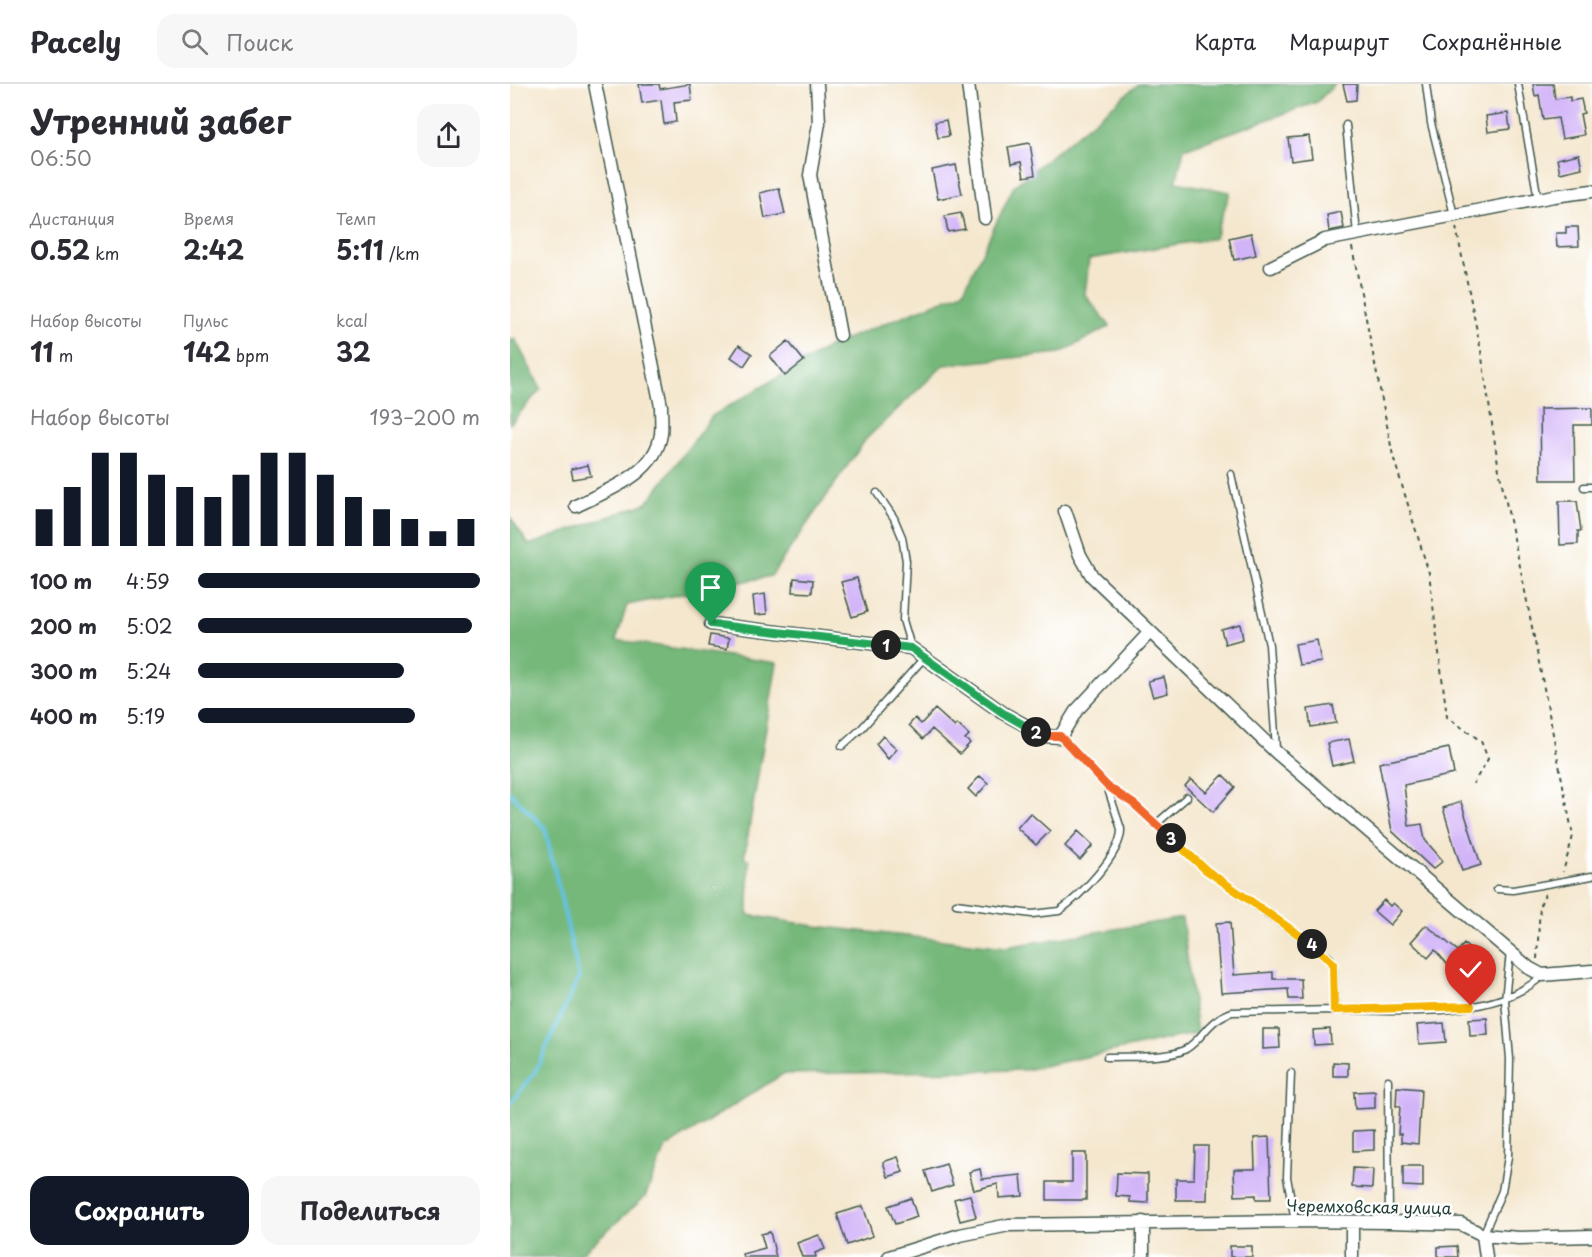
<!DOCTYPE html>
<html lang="ru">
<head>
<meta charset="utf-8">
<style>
  :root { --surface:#fff; --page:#f7f7f7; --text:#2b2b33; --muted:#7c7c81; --line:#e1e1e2; --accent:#111827 }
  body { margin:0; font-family:"Playpen Sans",sans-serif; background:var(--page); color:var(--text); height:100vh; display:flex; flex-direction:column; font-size:22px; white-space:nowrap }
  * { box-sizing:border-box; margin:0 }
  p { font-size:20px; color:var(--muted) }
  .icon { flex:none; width:33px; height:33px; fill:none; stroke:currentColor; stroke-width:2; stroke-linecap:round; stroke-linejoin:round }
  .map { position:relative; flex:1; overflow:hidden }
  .details { display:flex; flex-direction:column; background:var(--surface); width:510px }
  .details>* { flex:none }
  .pin { position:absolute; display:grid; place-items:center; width:51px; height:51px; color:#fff; margin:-62px -26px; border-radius:50% 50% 50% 0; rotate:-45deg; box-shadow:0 0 6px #0007 }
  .pin .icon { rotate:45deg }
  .km { position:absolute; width:30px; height:30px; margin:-15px; border-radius:50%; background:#222; color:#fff; font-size:16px; line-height:30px; text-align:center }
  .round { display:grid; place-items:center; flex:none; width:63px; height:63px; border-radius:18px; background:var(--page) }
  .summary { display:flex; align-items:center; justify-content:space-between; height:102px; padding:0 30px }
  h1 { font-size:33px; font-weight:700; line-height:45px }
  .metrics { display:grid; grid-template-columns:repeat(3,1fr); gap:9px; height:102px; padding:6px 30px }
  .metrics div { display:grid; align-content:center }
  .metrics b { font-size:26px; font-weight:700 }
  .metrics small { font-size:16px; font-weight:400 }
  .metrics p { font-size:16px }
  .chart { height:168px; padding:12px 30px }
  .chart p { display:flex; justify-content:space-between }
  .chart svg { width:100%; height:108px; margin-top:6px; stroke:var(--accent); stroke-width:6 }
  .cta { display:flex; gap:12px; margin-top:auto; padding:12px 30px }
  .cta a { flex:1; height:69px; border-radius:18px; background:var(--accent); color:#fff; font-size:24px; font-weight:700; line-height:69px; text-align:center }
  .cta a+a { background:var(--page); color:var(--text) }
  ul { padding:0 30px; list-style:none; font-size:20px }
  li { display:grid; grid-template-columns:96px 72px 1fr; align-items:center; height:45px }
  li i { height:15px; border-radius:8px; background:var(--accent) }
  header { display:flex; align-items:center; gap:36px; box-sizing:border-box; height:84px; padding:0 30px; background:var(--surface); border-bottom:2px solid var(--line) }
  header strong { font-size:28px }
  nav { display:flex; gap:33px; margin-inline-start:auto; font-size:21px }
  .search { width:420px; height:54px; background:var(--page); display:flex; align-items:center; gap:15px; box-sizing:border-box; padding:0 21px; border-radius:18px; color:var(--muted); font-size:22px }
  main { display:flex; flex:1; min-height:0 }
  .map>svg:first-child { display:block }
  .forest { fill:#76b87a; stroke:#4a7a57; stroke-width:1.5 }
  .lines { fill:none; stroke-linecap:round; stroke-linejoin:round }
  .stream { stroke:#64c3e2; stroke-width:4 }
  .building { fill:#d1b3f8 }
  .lane-casing { stroke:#3f564b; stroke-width:9 }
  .street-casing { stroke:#3f564b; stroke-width:15 }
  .path { stroke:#3f564b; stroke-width:2; stroke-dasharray:4.5 4.5; stroke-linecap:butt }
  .lane { stroke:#fff; stroke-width:6 }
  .street { stroke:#fff; stroke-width:12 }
  .split-1-casing { stroke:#fff; stroke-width:12 }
  .split-2-casing { stroke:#fff; stroke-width:12 }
  .split-3-casing { stroke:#fff; stroke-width:12 }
  .split-4-casing { stroke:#fff; stroke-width:12 }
  .split-5-casing { stroke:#fff; stroke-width:12 }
  .split-1 { stroke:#22a559; stroke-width:8 }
  .split-2 { stroke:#22a559; stroke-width:8 }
  .split-3 { stroke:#f0652b; stroke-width:8 }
  .split-4 { stroke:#f5b400; stroke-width:8 }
  .split-5 { stroke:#f5b400; stroke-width:8 }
  .labels { text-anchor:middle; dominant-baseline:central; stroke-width:5; stroke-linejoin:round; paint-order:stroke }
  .street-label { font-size:16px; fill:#1f3d34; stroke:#fff }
</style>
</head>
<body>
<header>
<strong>Pacely</strong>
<div class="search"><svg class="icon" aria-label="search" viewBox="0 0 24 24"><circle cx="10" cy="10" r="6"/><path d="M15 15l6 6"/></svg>Поиск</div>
<nav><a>Карта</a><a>Маршрут</a><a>Сохранённые</a></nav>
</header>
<main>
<section class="details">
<div class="summary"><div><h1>Утренний забег</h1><p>06:50</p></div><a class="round"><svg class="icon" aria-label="share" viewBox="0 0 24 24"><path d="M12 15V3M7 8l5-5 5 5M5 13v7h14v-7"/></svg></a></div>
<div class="metrics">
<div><p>Дистанция</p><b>0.52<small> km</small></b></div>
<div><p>Время</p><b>2:42</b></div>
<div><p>Темп</p><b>5:11<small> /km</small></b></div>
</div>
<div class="metrics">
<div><p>Набор высоты</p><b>11<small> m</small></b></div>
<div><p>Пульс</p><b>142<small> bpm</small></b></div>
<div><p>kcal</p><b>32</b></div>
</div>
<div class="chart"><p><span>Набор высоты</span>193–200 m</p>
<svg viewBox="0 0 160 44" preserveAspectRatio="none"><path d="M5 44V29M15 44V20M25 44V6M35 44V6M45 44V15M55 44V20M65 44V24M75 44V15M85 44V6M95 44V6M105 44V15M115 44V24M125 44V29M135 44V33M145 44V38M155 44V33"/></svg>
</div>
<ul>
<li><b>100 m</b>4:59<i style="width:100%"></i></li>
<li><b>200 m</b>5:02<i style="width:97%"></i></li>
<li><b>300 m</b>5:24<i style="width:73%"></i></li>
<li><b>400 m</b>5:19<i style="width:77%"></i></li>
</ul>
<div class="cta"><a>Сохранить</a><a>Поделиться</a></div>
</section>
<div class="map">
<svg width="1082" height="1173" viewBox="0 0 1082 1173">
  <rect width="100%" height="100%" fill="#fff"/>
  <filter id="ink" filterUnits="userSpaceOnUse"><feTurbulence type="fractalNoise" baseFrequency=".0167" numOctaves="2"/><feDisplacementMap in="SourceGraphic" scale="12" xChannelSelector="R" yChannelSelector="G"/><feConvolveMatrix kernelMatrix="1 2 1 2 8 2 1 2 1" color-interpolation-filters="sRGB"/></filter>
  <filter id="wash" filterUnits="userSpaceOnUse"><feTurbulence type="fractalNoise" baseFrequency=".008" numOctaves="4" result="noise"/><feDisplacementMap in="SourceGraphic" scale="24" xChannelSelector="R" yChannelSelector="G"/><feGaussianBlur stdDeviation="1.35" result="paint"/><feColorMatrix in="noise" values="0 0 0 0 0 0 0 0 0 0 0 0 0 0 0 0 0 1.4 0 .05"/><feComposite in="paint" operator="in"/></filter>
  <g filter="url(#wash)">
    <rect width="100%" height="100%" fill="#f4e7ce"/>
    <path class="forest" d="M629 0H825L807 18 674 65 666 98 720 108 705 154 579 175 575 211 600 242 550 269 434 281 356 355 261 492 117 521 106 556 267 579 234 774 239 775 238 831 305 842 496 863 672 834 687 949 515 986 273 990 155 1064 135 1113 67 1173H0V433L19 461 137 419 202 332 326 259 453 208 504 102Z
      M5 255 31 305 0 340V256Z"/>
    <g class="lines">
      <path class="stream" d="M0 709 35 744 69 893 25 988 0 1020"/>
    </g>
    <g id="blocks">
      <path class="building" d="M129 0H149L150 5 180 0 182 16 164 18 166 38 154 40 151 16 132 19Z
        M833 0H847L846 16 837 17Z
        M1023 0H1043L1045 15 1060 13V17L1071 15 1074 29 1070 30 1074 51 1052 55 1048 34 1033 36 1029 11 1025 12Z
        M998 29 1000 45 978 48 976 32Z
        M436 36 439 52 428 54 425 38Z
        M799 52 802 74 781 77 778 54Z
        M520 59 525 91 514 93 511 78 501 80 498 63Z
        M1069 70 1072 84 1050 89 1047 75Z
        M446 81 452 110 428 115 422 86Z
        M269 104 275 130 255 134 250 109Z
        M831 128 834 144 819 147 817 131Z
        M451 129 455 145 438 148 435 132Z
        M1056 143H1068L1069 162 1047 163 1046 149H1056Z
        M741 149 746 171 724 176 719 154Z
        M278 257 294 277 275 292 260 272Z
        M229 261 242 270 234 282 221 273Z
        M1082 324V341H1064L1065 396H1031L1030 325Z
        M78 381 81 392 63 395 61 385Z
        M1049 417H1067L1071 447H1068V460L1050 461Z
        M284 494 303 496 302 509 283 508Z
        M347 494 357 528 342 533 331 498Z
        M255 510 257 530 245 531 243 512Z
        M730 540 733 555 715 560 711 545Z
        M200 551 219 554 217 565 198 562Z
        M807 556 811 578 789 581 785 560Z
        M654 593 658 609 643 613 638 597Z
        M823 621 826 639 801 643 798 625Z
        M425 625 445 643 447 640 459 651 455 655 460 659 450 670 422 645 413 655 399 641 405 634 411 640Z
        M373 652 387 665 378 675 366 660Z
        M839 655 844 677 822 682 817 659Z
        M939 664 944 690 894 701 899 742 912 740 915 756 933 777 923 785 882 747 869 679Z
        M713 691 725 703 703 728 675 702 681 695 696 708Z
        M470 692 478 699 466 713 458 705Z
        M951 718 971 781 952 787 933 724Z
        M520 729 540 747 526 761 507 744Z
        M568 747 583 761 570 776 555 762Z
        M874 816 880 822 883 819 892 827 880 841 864 827Z
        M720 838 724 891 763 888V895H791L792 915H779L778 905 711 909 706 839Z
        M916 841 948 867 954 860 962 867 944 888 925 866 918 874 901 858Z
        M977 934 978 951 960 952 959 935Z
        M934 939 936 958 909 960 907 941Z
        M753 945H769L770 964 753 965Z
        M820 945 821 960 804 961 803 946Z
        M823 978 838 979V992H823Z
        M887 1003 911 1005 908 1060 891 1058V1050H888L890 1022H886Z
        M865 1007V1024L845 1025 844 1008Z
        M864 1046V1066L843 1067V1047Z
        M759 1053 761 1115H746V1111L725 1112 724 1085H745L744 1054Z
        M685 1062H698L697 1116H666V1095H684Z
        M562 1069H576V1116H537V1098H562Z
        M388 1073 393 1088 378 1093 373 1078Z
        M436 1080 443 1101 422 1108 415 1087Z
        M893 1082H913V1103L893 1102Z
        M843 1084 863 1085 862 1104 842 1103Z
        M470 1085 472 1095 511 1091 513 1112 489 1114 488 1100 464 1106 459 1088Z
        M607 1089 638 1090V1119L620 1118V1113L606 1112Z
        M460 1111 466 1133 450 1137 444 1115Z
        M401 1114 407 1133 385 1140 378 1122Z
        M353 1122 363 1152 337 1161 327 1130Z
        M260 1148 266 1173H233L232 1170 255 1164 251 1150Z
        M309 1151 315 1165 305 1169 306 1173H292L287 1159Z
        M720 1162H742V1173H720Z
        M947 1162 948 1173H928V1163Z"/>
    </g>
  </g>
  <g filter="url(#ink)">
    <use href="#blocks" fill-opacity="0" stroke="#3f564b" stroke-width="1.5"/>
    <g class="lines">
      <defs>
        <path id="lane" d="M916 0 921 39 944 131
          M1008 0 1028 115
          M836 41 847 150
          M721 390 759 561 766 665
          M1074 403H1082
          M367 409 384 434 392 453 396 477 393 536 401 563
          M332 662 352 644 413 575
          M597 702 624 720 696 786 820 874 824 886V926C888 926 982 937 1032 892
          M646 740 677 713
          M987 805 1003 806 1082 792
          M446 820 522 830 549 827C569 813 612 770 611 745L597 702 550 653
          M597 973C618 972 659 975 676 965 695 953 696 937 722 928L824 926
          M781 989 777 1093 785 1137
          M878 996 879 1138
          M973 1151 992 1107 998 1073 1000 975 995 916 1000 868"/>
        <path id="street" d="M307 0 309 39 300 91 330 251
          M458 0 475 134
          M761 183 815 156 1044 112 1082 107
          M66 422C97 406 145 391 151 350 152 341 151 331 151 322L85 0
          M555 427 570 471 582 492 767 669 1019 884 1032 891 1082 887
          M201 540 401 564 493 629 535 652 550 653 566 627 639 549
          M633 1138V1173
          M973 1151 976 1173
          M379 1173 450 1151 499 1141 785 1137 879 1138 951 1140 973 1151 1009 1154 1082 1152
          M842 1173V1138"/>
      </defs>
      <use href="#lane" class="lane-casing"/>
      <use href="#street" class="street-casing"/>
      <path class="path" d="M946 143 971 267 989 386 1011 487 1063 752 1053 788
        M842 163 883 372 919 489 937 633 971 657 978 675 963 700
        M1027 875 1030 821 1035 810"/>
      <use href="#lane" class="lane"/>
      <use href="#street" class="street"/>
    </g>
  </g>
  <g class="lines" filter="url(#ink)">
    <defs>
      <path id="split-1" d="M201 540 376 561"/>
      <path id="split-2" d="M376 561 401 564 493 629 526 648"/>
      <path id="split-3" d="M526 648 535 652H550L597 702 624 720 661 754"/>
      <path id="split-4" d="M661 754 696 786 802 860"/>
      <path id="split-5" d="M802 860 823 879 824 926 961 922"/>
    </defs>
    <use href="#split-1" class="split-1-casing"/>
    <use href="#split-2" class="split-2-casing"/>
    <use href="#split-3" class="split-3-casing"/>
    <use href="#split-4" class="split-4-casing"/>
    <use href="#split-5" class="split-5-casing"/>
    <use href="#split-1" class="split-1"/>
    <use href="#split-2" class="split-2"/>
    <use href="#split-3" class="split-3"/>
    <use href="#split-4" class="split-4"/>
    <use href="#split-5" class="split-5"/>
  </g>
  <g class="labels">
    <g class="street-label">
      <text transform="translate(859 1122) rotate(1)">Черемховская улица</text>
    </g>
  </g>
</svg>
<div class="pin" style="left:201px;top:540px;background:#1e9e55"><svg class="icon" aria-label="arrive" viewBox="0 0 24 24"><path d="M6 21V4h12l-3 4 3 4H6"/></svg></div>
<div class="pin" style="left:961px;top:922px;background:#d93025"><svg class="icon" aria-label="check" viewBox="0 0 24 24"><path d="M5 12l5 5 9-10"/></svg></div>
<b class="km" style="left:376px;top:561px">1</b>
<b class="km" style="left:526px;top:648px">2</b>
<b class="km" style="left:661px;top:754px">3</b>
<b class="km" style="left:802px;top:860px">4</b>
</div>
</main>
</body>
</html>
